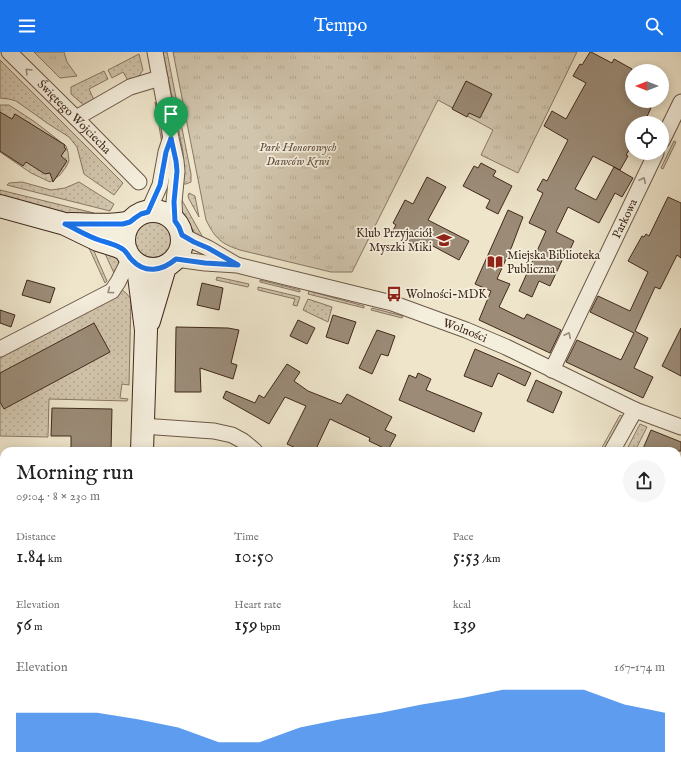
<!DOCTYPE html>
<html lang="en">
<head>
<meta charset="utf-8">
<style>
  :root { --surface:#fff; --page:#f6f6f6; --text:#222; --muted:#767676; --accent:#1a73e8 }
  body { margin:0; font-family:"IM FELL English",serif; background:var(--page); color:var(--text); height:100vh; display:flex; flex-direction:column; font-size:15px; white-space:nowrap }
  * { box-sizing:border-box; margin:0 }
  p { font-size:13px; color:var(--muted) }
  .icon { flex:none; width:22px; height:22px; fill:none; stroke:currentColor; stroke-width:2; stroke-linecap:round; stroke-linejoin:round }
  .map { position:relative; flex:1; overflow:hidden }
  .sheet { position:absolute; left:0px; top:395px; width:681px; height:324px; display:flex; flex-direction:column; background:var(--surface); border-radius:12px 12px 0 0; box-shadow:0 2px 10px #0003 }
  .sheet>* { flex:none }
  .needle { width:26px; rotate:270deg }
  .buttons { position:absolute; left:625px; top:12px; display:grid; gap:8px }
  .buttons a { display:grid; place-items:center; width:44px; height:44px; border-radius:50%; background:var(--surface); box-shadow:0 2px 10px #0003; font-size:20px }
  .pin { position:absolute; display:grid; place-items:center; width:34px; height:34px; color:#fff; margin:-41px -17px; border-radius:50% 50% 50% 0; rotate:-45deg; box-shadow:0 0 4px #0007 }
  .pin .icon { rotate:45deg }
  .round { display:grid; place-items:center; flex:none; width:42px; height:42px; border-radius:21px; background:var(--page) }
  .overview { display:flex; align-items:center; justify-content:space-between; height:68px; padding:0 16px }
  h1 { font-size:22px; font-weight:600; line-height:30px }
  .metrics { display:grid; grid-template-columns:repeat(3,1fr); gap:6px; height:68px; padding:4px 16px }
  .metrics div { display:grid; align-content:center }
  .metrics b { font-size:20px; font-weight:600 }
  .metrics small { font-size:11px; font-weight:400 }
  .metrics p { font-size:11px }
  .chart { height:112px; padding:8px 16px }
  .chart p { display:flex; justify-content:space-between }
  .chart svg { width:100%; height:72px; margin-top:4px; fill:var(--accent); opacity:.7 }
  header { display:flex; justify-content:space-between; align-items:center; height:52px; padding:0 16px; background:var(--accent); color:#fff; font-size:18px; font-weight:600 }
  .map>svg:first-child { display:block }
  .grass { fill:url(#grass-dots); stroke:#897764 }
  .park { fill:url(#park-tufts); stroke:#897764 }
  .building { fill:#9b8b77; stroke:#41291b }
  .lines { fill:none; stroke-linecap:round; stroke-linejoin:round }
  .street-casing { stroke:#6c5847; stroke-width:17 }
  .secondary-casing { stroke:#41291b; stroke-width:24 }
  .street { stroke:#f4eedd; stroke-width:15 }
  .secondary { stroke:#f4eedd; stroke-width:22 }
  .oneway { stroke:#9a8c7c }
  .route-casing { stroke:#fff; stroke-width:8 }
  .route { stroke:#1a73e8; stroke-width:5 }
  .labels { text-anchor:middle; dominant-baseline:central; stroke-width:3.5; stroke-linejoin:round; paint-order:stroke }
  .street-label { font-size:12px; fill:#41291b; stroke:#f4eedd }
  .park-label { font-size:12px; font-style:italic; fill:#655040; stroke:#f4eedd }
  .poi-label { font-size:12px; fill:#41291b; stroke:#f4eedd; text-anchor:start }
</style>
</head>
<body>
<header><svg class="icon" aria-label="menu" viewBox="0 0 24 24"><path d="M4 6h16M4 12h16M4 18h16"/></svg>Tempo<svg class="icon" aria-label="search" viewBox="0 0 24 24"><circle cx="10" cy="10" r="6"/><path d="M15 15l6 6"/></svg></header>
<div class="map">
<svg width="681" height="719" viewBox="0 0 681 719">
  <defs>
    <pattern id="grass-dots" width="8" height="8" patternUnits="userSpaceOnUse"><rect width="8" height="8" fill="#d1c5ad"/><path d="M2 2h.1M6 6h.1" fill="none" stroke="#b5a994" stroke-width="1.8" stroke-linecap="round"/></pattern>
    <pattern id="park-tufts" width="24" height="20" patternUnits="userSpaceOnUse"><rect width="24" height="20" fill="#d1c5ad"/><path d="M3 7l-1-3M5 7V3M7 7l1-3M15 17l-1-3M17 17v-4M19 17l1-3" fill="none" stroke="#b5a994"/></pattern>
  </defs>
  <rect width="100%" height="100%" fill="#eee5cb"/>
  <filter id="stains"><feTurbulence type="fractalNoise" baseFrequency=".005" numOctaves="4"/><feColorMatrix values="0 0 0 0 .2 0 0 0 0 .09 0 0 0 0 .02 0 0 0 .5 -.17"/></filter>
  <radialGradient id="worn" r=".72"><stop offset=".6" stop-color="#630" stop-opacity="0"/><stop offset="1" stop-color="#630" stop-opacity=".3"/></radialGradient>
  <path class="grass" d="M163 0H167L191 122V130L186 132H182L184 119 183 100Z
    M139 2 143 18 139 24 129 30 123 20 112 26 108 18Z
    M0 8 123 131 114 143 84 122 77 95 69 85 47 71 36 63 16 49 9 47 0 46Z
    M104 19 108 27 89 37 94 48 87 56 71 42V35Z
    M155 50C160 61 163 79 162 92Z
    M0 53H9L35 70 66 94 68 100 69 109 66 115 60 123 50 130 31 121 0 100Z
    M674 89 676 90 663 117 661 116Z
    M22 130 51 138 65 136 79 130 114 152 110 159 7 133 9 131Z
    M0 138 94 161 97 165 48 159 0 146Z
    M189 141 195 144 199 165 189 147 188 144Z
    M179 143 206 191 195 182 187 167 180 157Z
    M133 188a20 20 0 1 1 40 0a20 20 0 1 1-40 0Z
    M101 193 118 205 119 213 116 222 114 221Z
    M89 196 93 197 107 229 105 231Z
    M217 225 249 232 248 235 216 228Z
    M260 228 300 238V240L260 230Z
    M258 235 300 245 297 254 293 253 295 247 258 238Z
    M121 237 126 241 131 247 129 333 122 332 120 346 128 347 127 349 49 347 48 385 0 384V306L93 257Z
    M309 239 364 254V256L308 242Z
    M308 247 332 255 328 270 303 258Z
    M372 256 403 264 402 266 371 258Z
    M620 363 624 365 605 399H600Z
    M640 372 647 375 635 399H626Z
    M677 667 681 671V684L677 692 679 694 677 699Z
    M555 715H617L616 719H557Z
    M633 715H669L667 719H640Z"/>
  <path class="park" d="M34 0H64L67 10 77 24 60 26Z
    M173 0H577L518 121 481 103 493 78 438 48 352 220H331L240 198C221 192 215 186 206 168Z"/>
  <path class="building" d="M590 0H591L612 11 614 7 632 17V49H653L650 55 651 56 644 71H632V93L626 103 628 104 620 118 593 104 575 137 596 148 614 115 633 126 622 145 615 141 599 171 568 155 556 180 574 189 567 204 565 202 550 234 539 229 532 245 519 239 546 179 529 171 543 141 537 138 543 127 547 129 568 88 544 74 552 59 566 67 586 31 573 24 580 12 582 13Z
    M466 29 492 42 480 66 469 61 467 65 452 57Z
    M0 60 12 67 15 62 65 93 64 95 66 97 61 104 67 109 53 130 50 121 45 122 26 110 23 114 0 99Z
    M481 111 496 119 493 124 512 134 498 162 486 156 490 148 463 134 474 114 478 116Z
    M427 125 446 135 428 168 469 189 459 208 431 193 428 199 392 180 396 173 393 171 405 148 413 152Z
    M668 145 681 151V206L677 203 660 237 655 235 635 279 648 286 634 316 653 325 643 346 566 310 577 288 621 308 634 281 590 260 598 244 630 259 648 220 628 209 642 184 644 185 646 182 649 184Z
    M508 158 523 165 512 194 497 227 510 232 499 255 524 267 527 262 561 278 550 301 479 268 491 239 475 232Z
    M27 228 55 236 50 251 22 243Z
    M202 231 223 236 219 258 197 253Z
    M0 258 15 263 11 275 0 271Z
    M333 263 356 270 348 292 326 285Z
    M298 268 315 276 307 292 290 284Z
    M94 271 110 300 4 357 0 350V321Z
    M176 275 228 276 239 278 231 311 237 313 233 327 200 316 201 340H175Z
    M681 276V324L662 314Z
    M377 278 395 284 388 304 381 302 372 322 359 316Z
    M475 297 531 321 525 334 498 321 492 335 464 324Z
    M287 312 300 320 294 329 308 339 341 352 347 342 392 365 385 378 396 383 388 398 369 389 370 386 330 367 315 399H302L287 392 306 354 285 345 269 372 223 346 226 339 255 351 259 343 264 346Z
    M418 321 431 327 426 338 482 361 474 380 399 348 409 323 416 326Z
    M536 328 562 340 553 361 527 349Z
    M52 356 112 357 111 399H71V384H51Z
    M651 378 681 390V399H642Z"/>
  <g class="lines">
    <defs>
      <g id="street">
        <path id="s1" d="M9 0 76 66 139 130"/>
        <path d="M155 0 171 86 176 109 177 119 174 150 175 169"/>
        <path d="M76 66 130 35 160 26"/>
        <path d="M662 89 681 50"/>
        <path d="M148 160 160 133 166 100 170 88"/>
        <path d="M182 183 195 190 208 196 235 212"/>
        <path id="s2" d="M176 207 205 211 237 213 392 251 466 278 506 295 635 358 681 375"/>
        <path d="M0 297 112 239 118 230 130 206"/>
        <path id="s3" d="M552 318 656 101"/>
        <path d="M142 374 214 379 232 383 243 389 255 399"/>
        <path d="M612 399 635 358"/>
        <path d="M0 516H4"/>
        <path d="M677 592 681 586"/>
      </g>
      <path id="secondary" d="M0 154 65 172 98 188 117 194 126 198
        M124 188a29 29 0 1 1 58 0a29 29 0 1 1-58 0Z
        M70 172C89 172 112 175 130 170
        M136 212 139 224 146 278 142 399
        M149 269 165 215
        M136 719V715"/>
    </defs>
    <use href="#street" class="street-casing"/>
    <use href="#secondary" class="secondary-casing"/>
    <use href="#street" class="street"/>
    <use href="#secondary" class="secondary"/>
  </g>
  <defs><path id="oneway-chevron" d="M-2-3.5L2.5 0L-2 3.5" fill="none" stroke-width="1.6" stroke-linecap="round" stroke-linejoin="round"/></defs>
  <g class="oneway">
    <use href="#oneway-chevron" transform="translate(28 19) rotate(-135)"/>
    <use href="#oneway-chevron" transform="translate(643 128) rotate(-64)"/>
    <use href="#oneway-chevron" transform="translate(110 239) rotate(143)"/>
    <use href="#oneway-chevron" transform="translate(568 283) rotate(-64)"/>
  </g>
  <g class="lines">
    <defs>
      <path id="route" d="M171 86 176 109 177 119 174 150 175 169 179 175 182 183 194 190 208 196 238 213 205 211 176 207C162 219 145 222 132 208 126 202 128 199 119 195 113 192 105 190 99 188 87 184 76 177 65 172H123L130 170 135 166 141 162 148 160 160 133 166 100Z"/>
    </defs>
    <use href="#route" class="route-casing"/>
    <use href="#route" class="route"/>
  </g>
  <defs>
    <symbol id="school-bare" viewBox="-9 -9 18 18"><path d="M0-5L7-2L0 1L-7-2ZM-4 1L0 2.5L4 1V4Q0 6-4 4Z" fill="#8f2418" stroke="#f4eedd" stroke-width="2.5" paint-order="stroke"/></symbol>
    <symbol id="library-bare" viewBox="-9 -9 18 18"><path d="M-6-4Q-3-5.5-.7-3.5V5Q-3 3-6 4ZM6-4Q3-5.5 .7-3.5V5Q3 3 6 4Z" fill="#8f2418" stroke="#f4eedd" stroke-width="2.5" paint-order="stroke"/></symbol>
    <symbol id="bus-bare" viewBox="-9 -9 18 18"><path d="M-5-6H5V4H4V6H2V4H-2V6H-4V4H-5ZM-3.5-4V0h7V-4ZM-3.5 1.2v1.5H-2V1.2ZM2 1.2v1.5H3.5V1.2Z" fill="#8f2418" stroke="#f4eedd" stroke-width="2.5" paint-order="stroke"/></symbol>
  </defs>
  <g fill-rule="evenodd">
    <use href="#school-bare" x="433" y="177" width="22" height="22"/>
    <use href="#library-bare" x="484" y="199" width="22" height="22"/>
    <use href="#bus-bare" x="383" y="231" width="22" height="22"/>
  </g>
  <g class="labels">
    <g class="street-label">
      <text stroke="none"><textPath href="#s1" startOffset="92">Świętego Wojciecha</textPath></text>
      <text stroke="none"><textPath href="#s3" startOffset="168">Parkowa</textPath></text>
      <text stroke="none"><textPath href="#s2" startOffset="299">Wolności</textPath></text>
    </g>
    <g class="park-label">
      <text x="298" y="95">Park Honorowych<tspan x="298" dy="14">Dawców Krwi</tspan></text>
    </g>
    <g class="poi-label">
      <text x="432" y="181" text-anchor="end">Klub Przyjaciół<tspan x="432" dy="14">Myszki Miki</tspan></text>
      <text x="507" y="203">Miejska Biblioteka<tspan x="507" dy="14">Publiczna</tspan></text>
      <text x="406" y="242">Wolności-MDK</text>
    </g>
  </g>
  <rect width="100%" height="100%" filter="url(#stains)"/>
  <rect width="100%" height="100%" fill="url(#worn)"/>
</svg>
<div class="buttons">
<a><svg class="needle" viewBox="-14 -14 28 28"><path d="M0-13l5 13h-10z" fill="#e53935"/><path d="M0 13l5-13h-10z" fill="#767676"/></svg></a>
<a><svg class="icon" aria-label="locate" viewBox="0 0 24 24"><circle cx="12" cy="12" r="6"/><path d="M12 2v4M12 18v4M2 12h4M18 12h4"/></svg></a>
</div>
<div class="pin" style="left:171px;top:86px;background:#1e9e55"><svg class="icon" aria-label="arrive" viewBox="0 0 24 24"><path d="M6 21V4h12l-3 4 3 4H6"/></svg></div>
<section class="sheet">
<div class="overview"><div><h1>Morning run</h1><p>09:04 · 8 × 230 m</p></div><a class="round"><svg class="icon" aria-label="share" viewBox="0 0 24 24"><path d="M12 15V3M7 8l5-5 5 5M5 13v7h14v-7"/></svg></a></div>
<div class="metrics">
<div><p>Distance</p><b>1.84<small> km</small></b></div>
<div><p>Time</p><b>10:50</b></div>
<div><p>Pace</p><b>5:53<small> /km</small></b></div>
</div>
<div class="metrics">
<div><p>Elevation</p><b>56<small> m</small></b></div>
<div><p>Heart rate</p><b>159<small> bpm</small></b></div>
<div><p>kcal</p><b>139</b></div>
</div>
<div class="chart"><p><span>Elevation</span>167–174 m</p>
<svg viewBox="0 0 160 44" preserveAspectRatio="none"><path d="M0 44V20L10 20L20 20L30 24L40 29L50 38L60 38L70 29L80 24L90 20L100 15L110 11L120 6L130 6L140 6L150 15L160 20V44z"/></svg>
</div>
</section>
</div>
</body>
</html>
